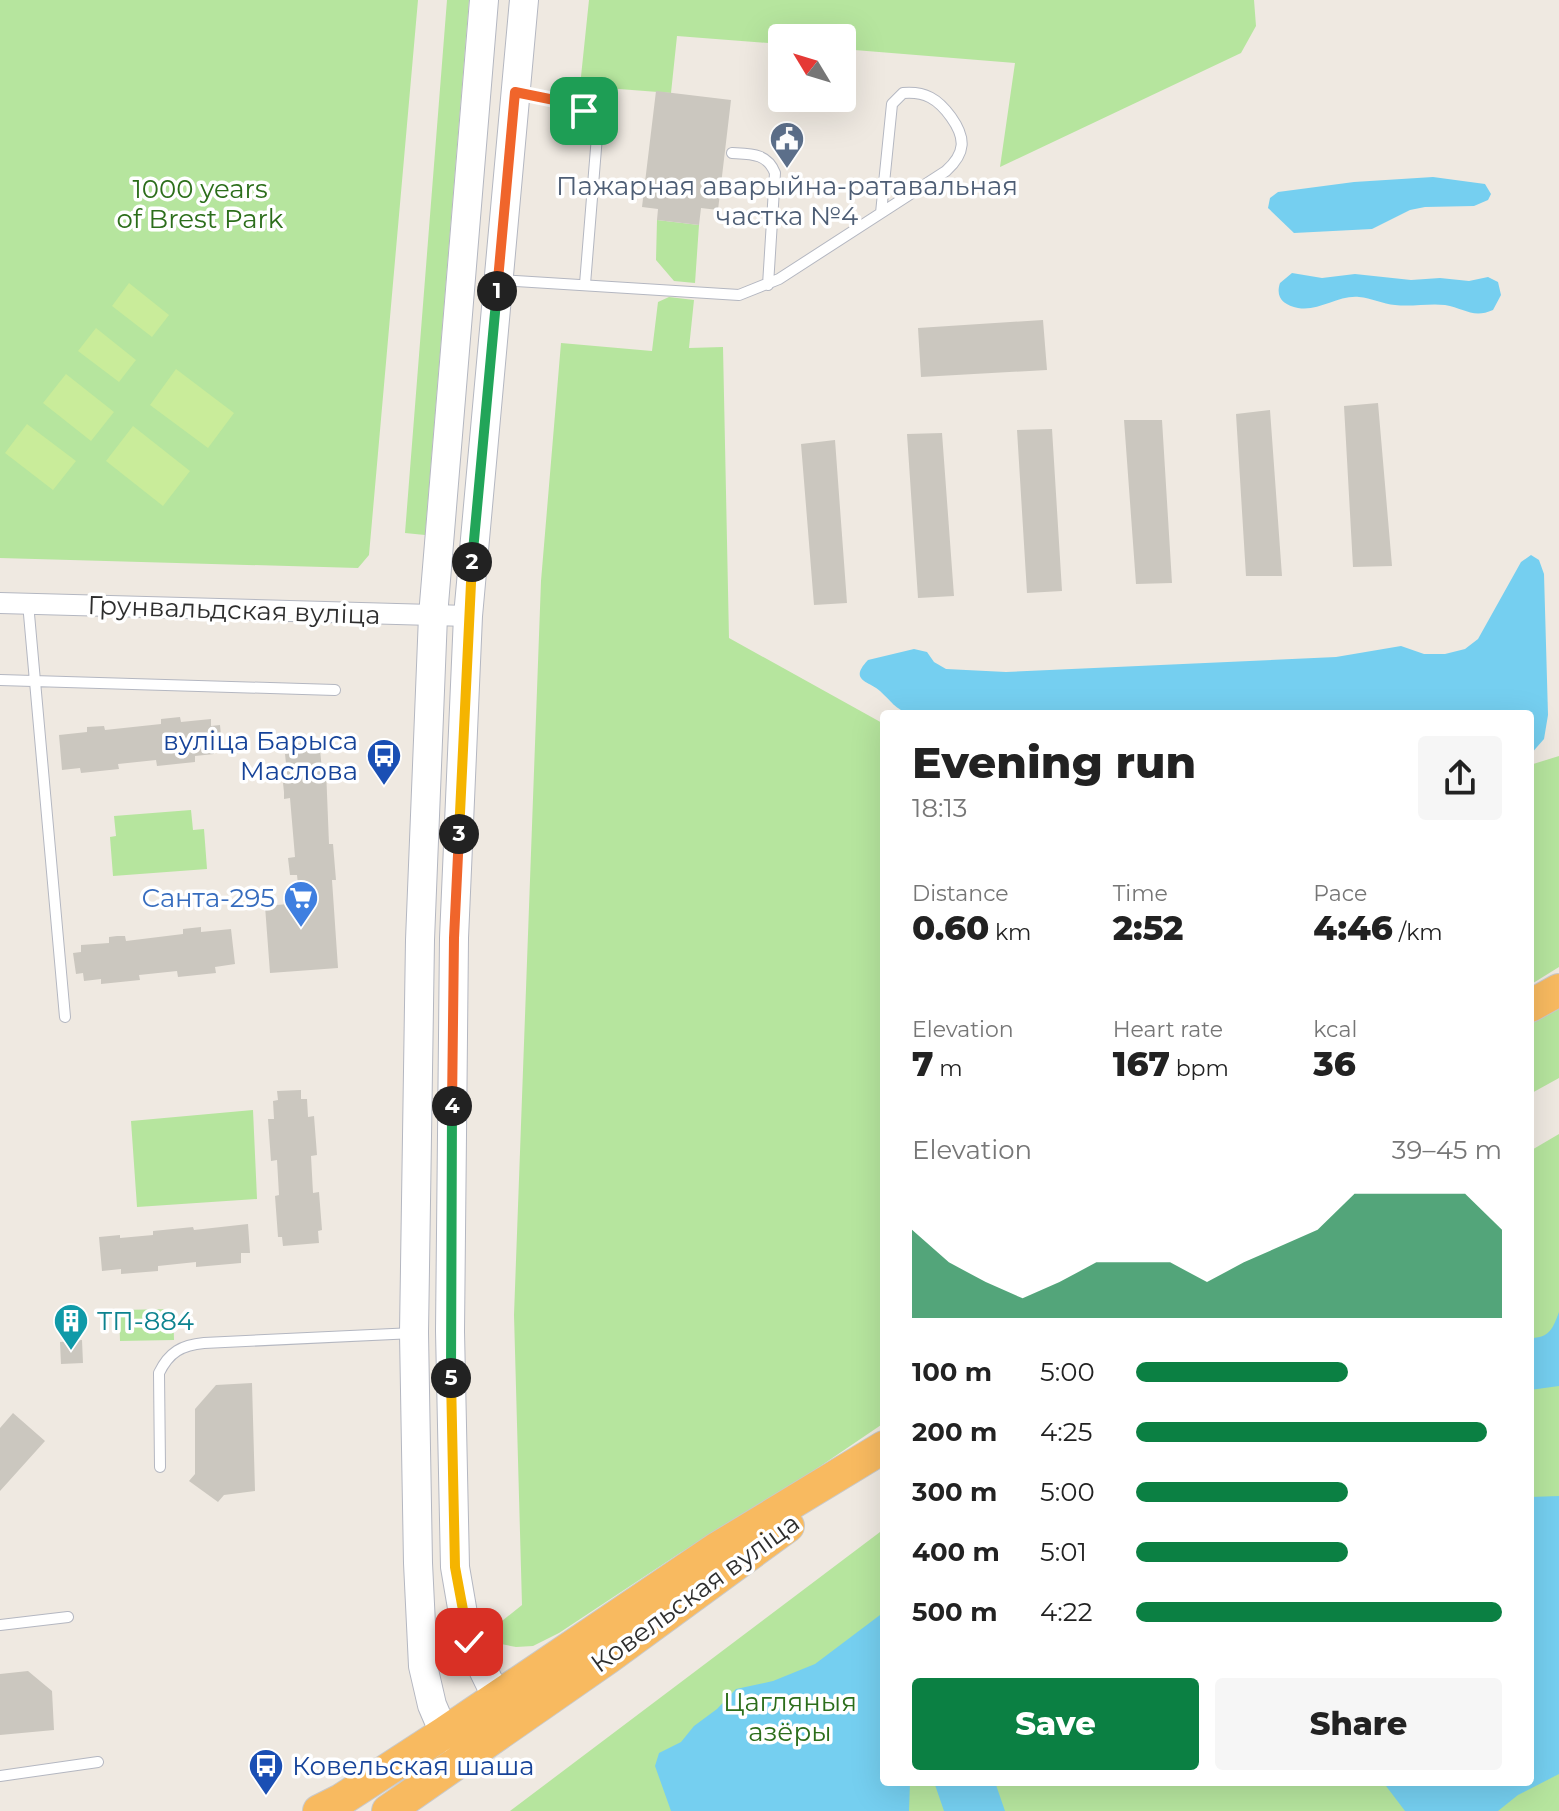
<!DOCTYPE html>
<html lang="en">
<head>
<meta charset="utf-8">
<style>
  :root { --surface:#fff; --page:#f6f6f6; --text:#222; --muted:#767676; --accent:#0b8043 }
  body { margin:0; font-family:Montserrat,sans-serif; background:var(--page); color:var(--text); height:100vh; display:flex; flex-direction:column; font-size:30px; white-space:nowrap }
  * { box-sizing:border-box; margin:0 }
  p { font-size:26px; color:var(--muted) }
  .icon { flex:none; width:44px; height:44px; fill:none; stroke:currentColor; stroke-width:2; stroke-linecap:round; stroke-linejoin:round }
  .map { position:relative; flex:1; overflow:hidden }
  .details { position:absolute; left:880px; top:710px; width:654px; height:1076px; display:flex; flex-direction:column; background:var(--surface); border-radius:8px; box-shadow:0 8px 32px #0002 }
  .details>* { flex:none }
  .needle { width:52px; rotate:308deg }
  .fabs { position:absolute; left:768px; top:24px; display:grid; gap:16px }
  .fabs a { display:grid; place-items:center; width:88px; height:88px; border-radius:8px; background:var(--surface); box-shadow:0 8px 32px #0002; font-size:40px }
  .pin { position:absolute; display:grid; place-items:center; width:68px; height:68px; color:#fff; margin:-34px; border-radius:16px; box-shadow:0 4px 12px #0006 }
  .km { position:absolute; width:40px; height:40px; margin:-20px; border-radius:50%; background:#222; color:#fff; font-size:22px; line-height:40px; text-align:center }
  .round { display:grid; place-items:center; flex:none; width:84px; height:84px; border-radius:8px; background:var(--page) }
  .summary { display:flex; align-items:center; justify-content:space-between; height:136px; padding:0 32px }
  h1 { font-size:44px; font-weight:800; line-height:60px }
  .metrics { display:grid; grid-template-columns:repeat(3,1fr); gap:12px; height:136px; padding:8px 32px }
  .metrics div { display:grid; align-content:center }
  .metrics b { font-size:34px; font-weight:800 }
  .metrics small { font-size:22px; font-weight:400 }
  .metrics p { font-size:22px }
  .chart { height:224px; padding:16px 32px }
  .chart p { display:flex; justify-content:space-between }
  .chart svg { width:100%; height:144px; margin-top:8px; fill:var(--accent); opacity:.7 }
  .primary-button { display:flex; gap:16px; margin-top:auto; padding:16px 32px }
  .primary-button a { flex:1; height:92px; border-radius:8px; background:var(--accent); color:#fff; font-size:32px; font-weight:800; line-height:92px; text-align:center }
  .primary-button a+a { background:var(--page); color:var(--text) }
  ul { padding:0 32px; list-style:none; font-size:26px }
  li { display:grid; grid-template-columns:128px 96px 1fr; align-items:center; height:60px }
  li i { height:20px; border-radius:10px; background:var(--accent) }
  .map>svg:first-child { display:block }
  .green { fill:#b6e59e }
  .pitch { fill:#c9ec9a }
  .water { fill:#75cff0 }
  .building { fill:#cbc7bf }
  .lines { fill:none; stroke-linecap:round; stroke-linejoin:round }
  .service-casing { stroke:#b4b7c1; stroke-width:12 }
  .minor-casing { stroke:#b4b7c1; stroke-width:22 }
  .secondary-casing { stroke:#b4b7c1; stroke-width:30 }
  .trunk-casing { stroke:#c9c9c9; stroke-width:34 }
  .service { stroke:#fff; stroke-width:10 }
  .minor { stroke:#fff; stroke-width:20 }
  .secondary { stroke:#fff; stroke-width:28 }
  .trunk { stroke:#f8ba60; stroke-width:32 }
  .split-1-casing { stroke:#fff; stroke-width:16 }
  .split-2-casing { stroke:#fff; stroke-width:16 }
  .split-3-casing { stroke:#fff; stroke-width:16 }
  .split-4-casing { stroke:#fff; stroke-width:16 }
  .split-5-casing { stroke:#fff; stroke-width:16 }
  .split-6-casing { stroke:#fff; stroke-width:16 }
  .split-1 { stroke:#f0652b; stroke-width:10 }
  .split-2 { stroke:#22a559; stroke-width:10 }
  .split-3 { stroke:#f5b400; stroke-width:10 }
  .split-4 { stroke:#f0652b; stroke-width:10 }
  .split-5 { stroke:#22a559; stroke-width:10 }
  .split-6 { stroke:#f5b400; stroke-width:10 }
  .labels { text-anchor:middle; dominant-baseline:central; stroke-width:7; stroke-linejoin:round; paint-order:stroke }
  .service-label { font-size:26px; fill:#4e5e75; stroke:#fff }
  .park-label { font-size:26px; fill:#2c6e1b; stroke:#fff }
  .street-label { font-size:26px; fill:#2e2e2e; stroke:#fff }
  .transit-label { font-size:26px; fill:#164399; stroke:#fff; text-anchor:end }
  .shop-label { font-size:26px; fill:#366cbe; stroke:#fff; text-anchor:end }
  .culture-label { font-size:26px; fill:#0d838f; stroke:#fff; text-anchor:start }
</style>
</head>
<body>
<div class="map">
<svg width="1559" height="1811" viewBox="0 0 1559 1811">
  <rect width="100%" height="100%" fill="#efe9e1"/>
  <path class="green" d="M0 0H418L369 555 358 568 0 558Z
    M447 0H469L425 535 405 533Z
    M589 0H1254L1256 26 1241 53 1000 167 1015 63 842 49V38H782V44L677 36 671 93 580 86Z
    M657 220 699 225 695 283 674 281 656 260Z
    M669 297 694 300 689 348 723 347 729 638 884 724V1423L769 1501 680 1553 559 1633 533 1646 516 1647 501 1644 487 1633 522 1605 514 1315 541 581 561 343 652 351 658 302Z
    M1559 756V967L1530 985V765Z
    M191 810 193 830 204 829 207 869 113 876 110 837 116 836 114 816Z
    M1559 1004V1078L1530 1094V1020Z
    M253 1110 257 1199 137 1207 131 1121Z
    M1559 1134V1811H510L884 1529V1782H1530V1151Z
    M173 1309 174 1340 120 1341 119 1310Z"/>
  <path class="pitch" d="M129 283 169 315 152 337 112 306Z
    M96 328 136 360 119 382 78 351Z
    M176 369 234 413 208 448 150 405Z
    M66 374 114 412 91 441 43 403Z
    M27 424 76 461 53 490 5 453Z
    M133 426 190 471 163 506 106 461Z"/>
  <path class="water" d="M1433 177 1485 184 1491 194 1488 200 1474 206 1425 207 1410 210 1372 229 1294 233 1268 208 1270 198 1278 192 1354 182Z
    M1292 273 1322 278 1355 274 1411 280 1440 278 1469 281 1488 277 1498 282 1501 295 1493 310C1473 319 1464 308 1445 305 1429 303 1412 307 1395 305 1383 304 1371 298 1359 297 1338 295 1318 312 1298 308 1284 305 1275 298 1280 283Z
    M1531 555 1539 560 1544 574 1548 715 1544 739 1530 755V714H910C895 709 891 701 880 691 869 681 848 681 868 660L914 649 927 652 934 662 946 669 1006 672 1336 657 1401 646 1424 654H1445L1465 649 1478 639 1521 562Z
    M1559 1312V1386L1530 1390V1338C1550 1338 1553 1328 1559 1312Z
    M1559 1496V1774L1518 1795 1498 1811H1405L1383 1782H1530V1497Z
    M884 1612V1782H910L909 1811H671L655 1766 659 1753 681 1742 694 1726 717 1709 736 1689 773 1681 815 1664Z
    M934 1782H995L1005 1811H944Z"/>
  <path class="building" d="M656 91 731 100 718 210 701 208 699 225 657 220 658 209 642 207Z
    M1043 320 1047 370 921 377 918 328Z
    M1378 403 1392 566 1353 567 1344 406Z
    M1270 410 1282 576H1246L1236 414Z
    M1124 420H1162L1172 583 1136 584Z
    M1052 429 1062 591 1027 593 1017 430Z
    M942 433 954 596 918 598 907 434Z
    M835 440 847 603 814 605 801 444Z
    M180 717 181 722 211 719V726L220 725 222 746 214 747V754L195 756V762L157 766 156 760 118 764 119 769 81 773 80 768 62 770 59 735 87 732V727L104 726 105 730 161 724V719Z
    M314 742 315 751 320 750 322 769H326L329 844H333L336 880H332L338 968 270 973 265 906 300 903 297 875H290L288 858 295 857 290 798 284 799V792L283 783 288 782 285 754 290 753V744Z
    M201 927V932L231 929 235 964 215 967 216 973 178 977 177 971 139 975 140 980 101 984V979L84 981 83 973 76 974 73 953 81 952V945L109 943V937L117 936H125L126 941 183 934V929Z
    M301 1090V1099H307L308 1117 314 1116 317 1155 311 1156 313 1193 319 1192 322 1230 318 1231 319 1243 283 1246 282 1237H278L275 1196 279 1195 277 1160 271 1161 268 1119H274L273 1101 278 1100 277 1091Z
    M248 1224 250 1253H241V1263L196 1267V1262L158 1266V1271L121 1274V1269L102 1271 99 1237 120 1235V1238L153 1235V1231L193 1227 194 1230Z
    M82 1340 83 1363 61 1364 60 1342Z
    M252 1383 255 1491 224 1495 218 1502 189 1481 195 1474V1409L216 1385Z
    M13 1413 45 1441 0 1491V1428Z
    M28 1671 52 1691 54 1730 0 1735V1674Z"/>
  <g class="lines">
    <defs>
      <path id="service" d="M518 92C548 99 591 99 597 136L585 284
        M732 153C751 154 767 153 775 173L768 285
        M501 280 739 295 779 279 946 171C966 153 966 138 951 117 938 99 925 91 903 93L892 104 881 213
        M28 603 65 1017
        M0 680 335 690
        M160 1467 159 1373C169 1352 182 1345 204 1343L414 1333
        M0 1625 68 1617
        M0 1776 98 1762"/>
      <path id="minor" d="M0 603 468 616"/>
      <path id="secondary" d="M503 1715 497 1698 467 1637 455 1567 450 1331 454 938 468 616 524 0
        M462 1747 444 1733 432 1705 423 1666 418 1563 414 1333 420 940 433 616 484 0"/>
      <path id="trunk" d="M1530 1006 1559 990
        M319 1811 341 1800 444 1733 716 1549 884 1447
        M388 1811 609 1657 788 1526"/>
    </defs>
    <use href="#service" class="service-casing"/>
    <use href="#minor" class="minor-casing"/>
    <use href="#secondary" class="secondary-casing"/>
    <use href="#trunk" class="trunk-casing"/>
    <use href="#service" class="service"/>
    <use href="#minor" class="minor"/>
    <use href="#secondary" class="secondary"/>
    <use href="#trunk" class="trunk"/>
  </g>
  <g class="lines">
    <defs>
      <path id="split-1" d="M497 291 515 92 569 103 584 111"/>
      <path id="split-2" d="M472 562 497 291"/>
      <path id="split-3" d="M459 834 472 562"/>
      <path id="split-4" d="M452 1106 454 938 459 834"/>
      <path id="split-5" d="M451 1378 452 1106"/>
      <path id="split-6" d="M451 1378 455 1567 469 1642"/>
    </defs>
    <use href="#split-1" class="split-1-casing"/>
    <use href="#split-2" class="split-2-casing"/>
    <use href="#split-3" class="split-3-casing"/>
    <use href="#split-4" class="split-4-casing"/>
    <use href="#split-5" class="split-5-casing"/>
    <use href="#split-6" class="split-6-casing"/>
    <use href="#split-1" class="split-1"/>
    <use href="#split-2" class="split-2"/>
    <use href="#split-3" class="split-3"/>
    <use href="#split-4" class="split-4"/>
    <use href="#split-5" class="split-5"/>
    <use href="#split-6" class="split-6"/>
  </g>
  <defs>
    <symbol id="civic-pin" viewBox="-11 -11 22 30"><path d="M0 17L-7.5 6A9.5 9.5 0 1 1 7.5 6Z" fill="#5c6f8a" stroke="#fff"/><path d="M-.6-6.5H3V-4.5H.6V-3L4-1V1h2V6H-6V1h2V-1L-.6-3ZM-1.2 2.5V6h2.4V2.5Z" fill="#fff"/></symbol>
    <symbol id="bus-pin" viewBox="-11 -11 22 30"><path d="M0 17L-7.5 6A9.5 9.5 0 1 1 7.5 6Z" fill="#1a4fb4" stroke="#fff"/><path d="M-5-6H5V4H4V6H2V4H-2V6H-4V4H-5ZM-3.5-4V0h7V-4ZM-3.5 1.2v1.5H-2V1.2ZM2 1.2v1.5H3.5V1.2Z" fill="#fff"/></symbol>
    <symbol id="supermarket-pin" viewBox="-11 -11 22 30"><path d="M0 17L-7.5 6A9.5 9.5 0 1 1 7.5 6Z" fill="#3f7fe0" stroke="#fff"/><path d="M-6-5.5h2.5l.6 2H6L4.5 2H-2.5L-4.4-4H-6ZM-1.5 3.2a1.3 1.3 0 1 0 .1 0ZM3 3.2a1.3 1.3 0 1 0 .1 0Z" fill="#fff"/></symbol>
    <symbol id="building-pin" viewBox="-11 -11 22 30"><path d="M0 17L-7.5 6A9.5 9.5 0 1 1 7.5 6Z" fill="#0f9aa8" stroke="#fff"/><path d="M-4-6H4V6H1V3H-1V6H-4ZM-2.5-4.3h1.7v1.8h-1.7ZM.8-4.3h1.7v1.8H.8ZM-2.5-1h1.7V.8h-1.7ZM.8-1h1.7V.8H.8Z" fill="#fff"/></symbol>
  </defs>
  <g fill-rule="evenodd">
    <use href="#civic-pin" x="767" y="119" width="40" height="54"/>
    <use href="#bus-pin" x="364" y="736" width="40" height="54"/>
    <use href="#supermarket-pin" x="281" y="878" width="40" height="54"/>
    <use href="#building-pin" x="51" y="1301" width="40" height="54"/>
    <use href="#bus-pin" x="246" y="1746" width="40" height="54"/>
  </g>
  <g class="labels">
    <g class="service-label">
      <text x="787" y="186">Пажарная аварыйна-ратавальная<tspan x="787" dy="30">частка №4</tspan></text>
    </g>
    <g class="park-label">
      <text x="200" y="189">1000 years<tspan x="200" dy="30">of Brest Park</tspan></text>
      <text x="790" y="1702">Цагляныя<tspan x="790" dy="30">азёры</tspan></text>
    </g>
    <g class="street-label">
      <text transform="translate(234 610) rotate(2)">Грунвальдская вуліца</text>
      <text transform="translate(695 1593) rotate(-36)">Ковельская вуліца</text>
    </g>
    <g class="transit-label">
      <text x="358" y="741">вуліца Барыса<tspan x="358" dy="30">Маслова</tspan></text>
      <text x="292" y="1766" text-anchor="start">Ковельская шаша</text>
    </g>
    <g class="shop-label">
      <text x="275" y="898">Санта-295</text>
    </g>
    <g class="culture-label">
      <text x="97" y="1321">ТП-884</text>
    </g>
  </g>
</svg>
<div class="fabs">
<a><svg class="needle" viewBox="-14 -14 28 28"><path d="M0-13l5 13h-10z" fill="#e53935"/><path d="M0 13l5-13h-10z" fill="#767676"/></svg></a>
</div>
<div class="pin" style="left:584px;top:111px;background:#1e9e55"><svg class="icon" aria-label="arrive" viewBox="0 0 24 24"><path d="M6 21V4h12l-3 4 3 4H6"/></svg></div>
<div class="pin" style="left:469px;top:1642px;background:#d93025"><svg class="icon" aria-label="check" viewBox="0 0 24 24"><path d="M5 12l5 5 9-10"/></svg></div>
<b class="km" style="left:497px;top:291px">1</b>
<b class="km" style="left:472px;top:562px">2</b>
<b class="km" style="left:459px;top:834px">3</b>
<b class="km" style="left:452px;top:1106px">4</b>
<b class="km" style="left:451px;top:1378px">5</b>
<section class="details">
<div class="summary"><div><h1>Evening run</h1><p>18:13</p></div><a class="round"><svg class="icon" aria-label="share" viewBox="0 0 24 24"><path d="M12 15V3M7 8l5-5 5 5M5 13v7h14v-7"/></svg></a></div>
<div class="metrics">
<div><p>Distance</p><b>0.60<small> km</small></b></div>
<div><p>Time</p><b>2:52</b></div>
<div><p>Pace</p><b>4:46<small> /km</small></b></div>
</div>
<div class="metrics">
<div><p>Elevation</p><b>7<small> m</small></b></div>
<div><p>Heart rate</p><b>167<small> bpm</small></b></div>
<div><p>kcal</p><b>36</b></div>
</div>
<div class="chart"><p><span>Elevation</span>39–45 m</p>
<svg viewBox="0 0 160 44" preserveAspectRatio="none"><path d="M0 44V17L10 27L20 33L30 38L40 33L50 27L60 27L70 27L80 33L90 27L100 22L110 17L120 6L130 6L140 6L150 6L160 17V44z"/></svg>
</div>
<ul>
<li><b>100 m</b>5:00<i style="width:58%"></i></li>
<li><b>200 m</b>4:25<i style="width:96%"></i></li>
<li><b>300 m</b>5:00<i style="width:58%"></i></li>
<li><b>400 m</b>5:01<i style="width:58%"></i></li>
<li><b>500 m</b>4:22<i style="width:100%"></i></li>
</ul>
<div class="primary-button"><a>Save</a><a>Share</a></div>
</section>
</div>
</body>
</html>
